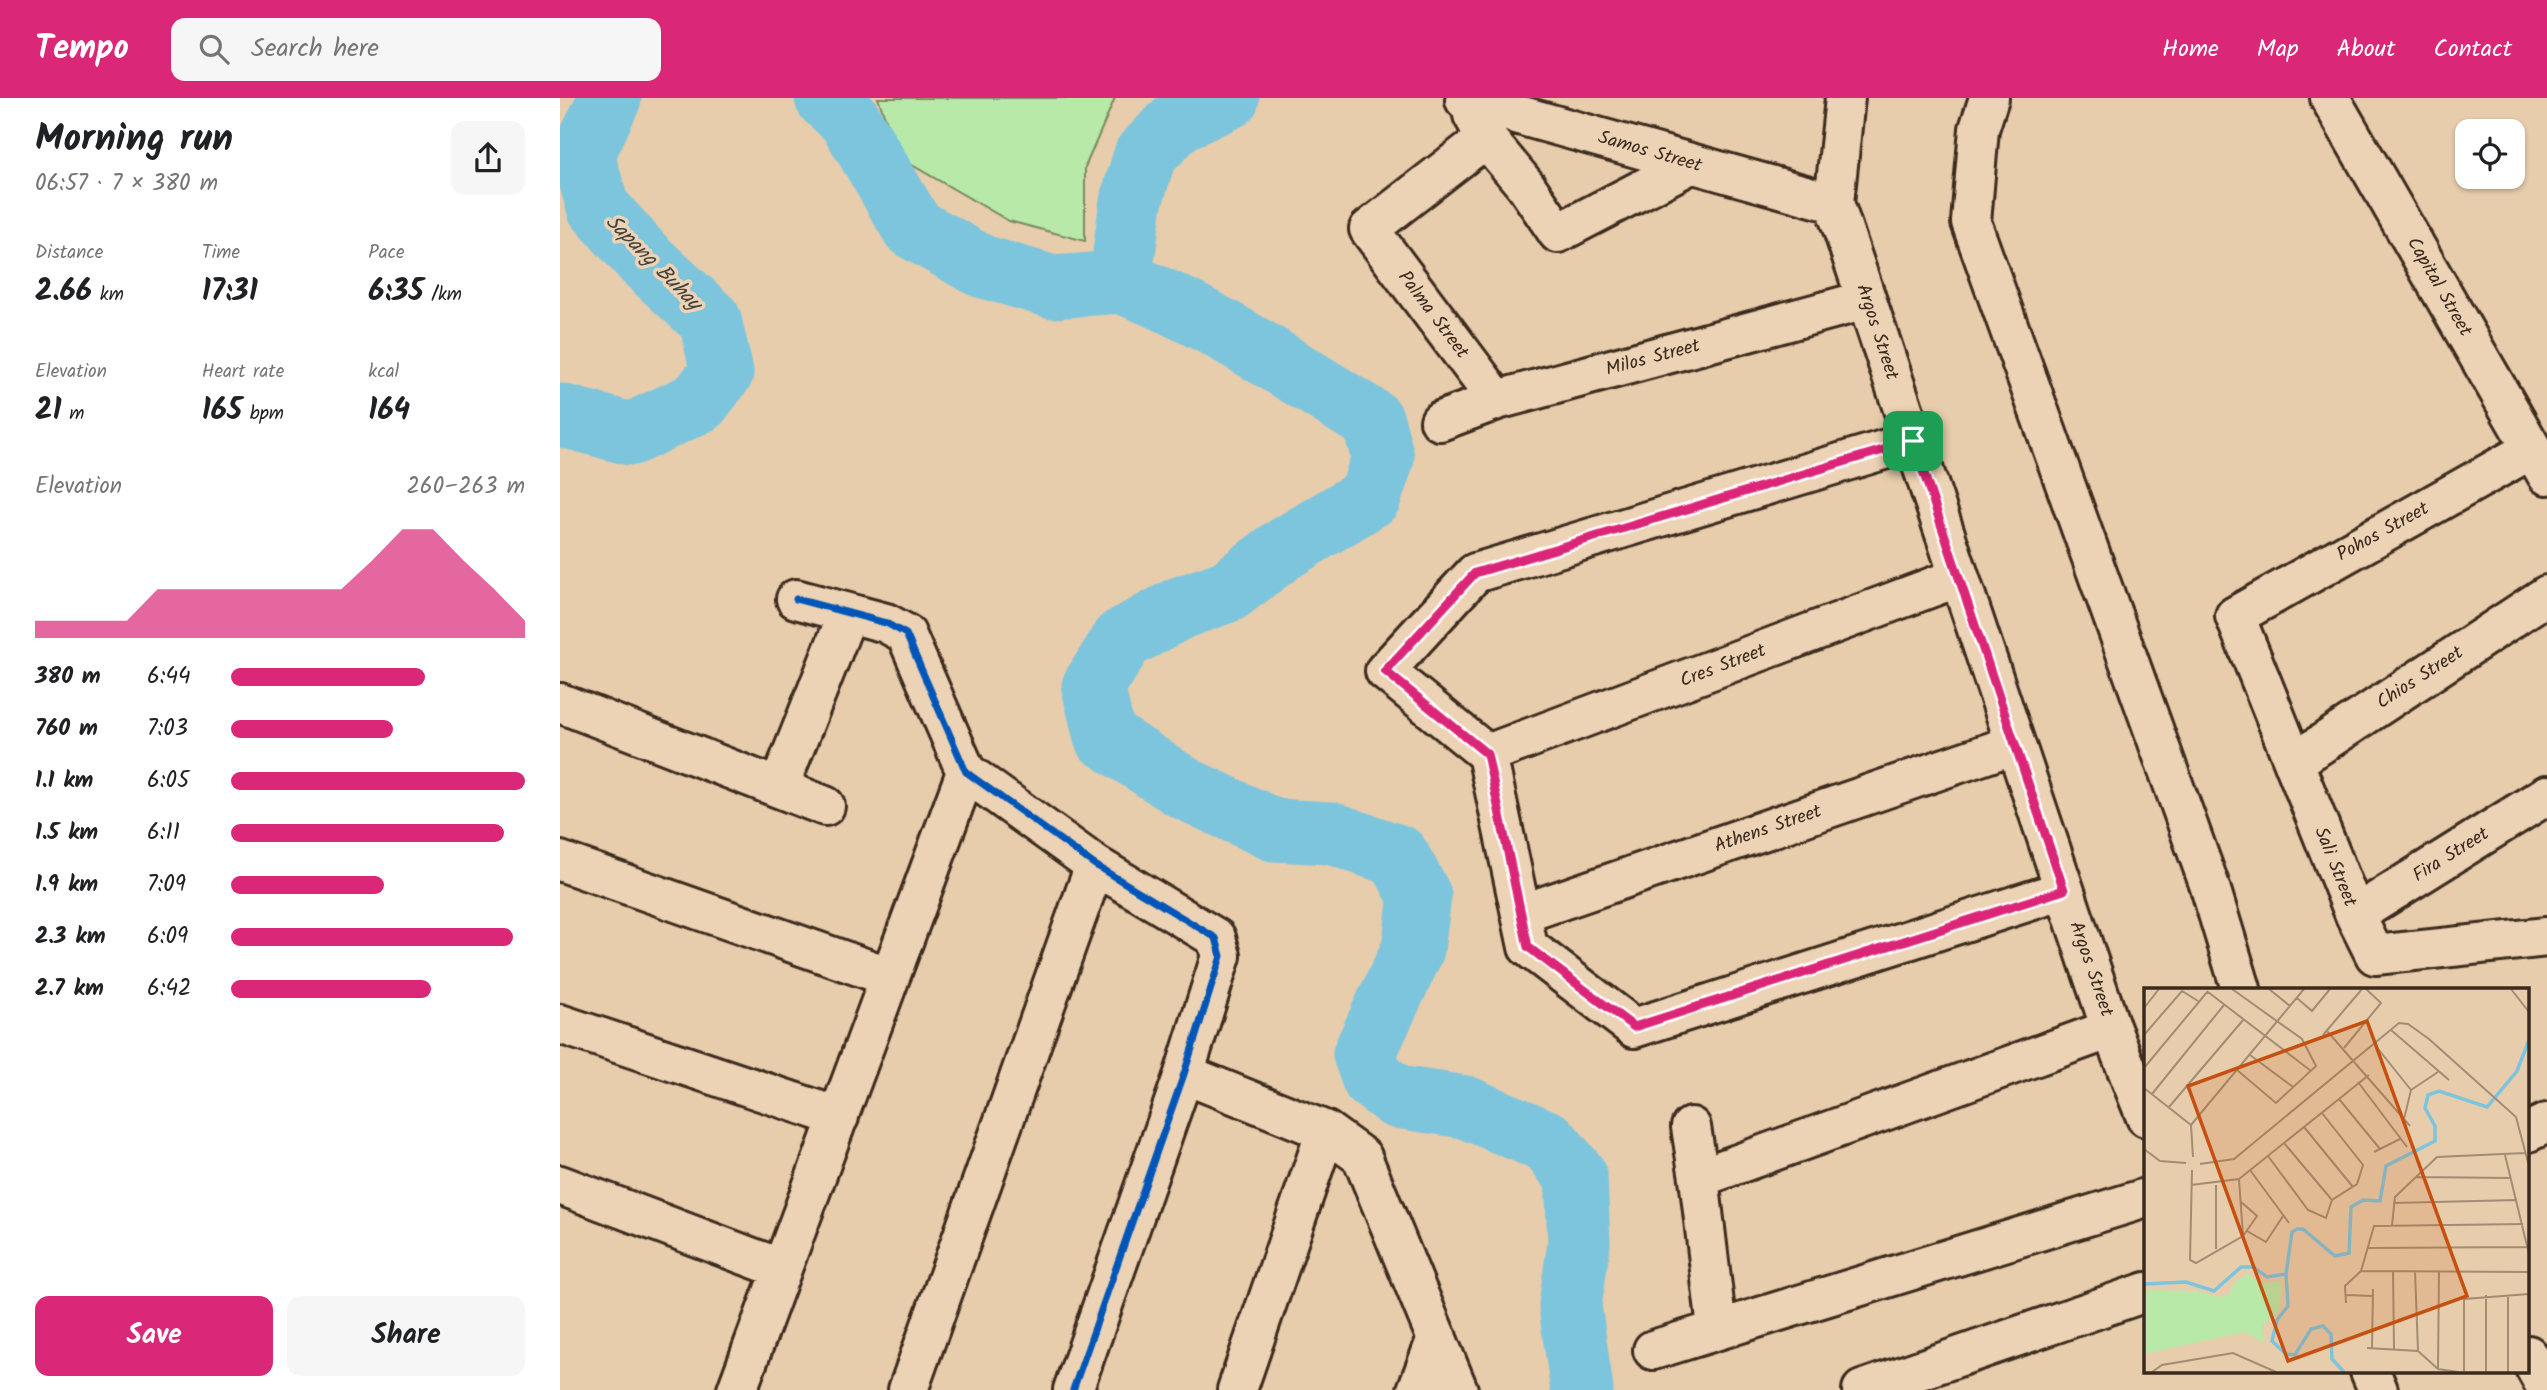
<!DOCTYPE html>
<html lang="en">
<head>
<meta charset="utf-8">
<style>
  :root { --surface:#fff; --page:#f6f6f6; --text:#202124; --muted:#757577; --accent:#db2777 }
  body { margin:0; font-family:Kalam,sans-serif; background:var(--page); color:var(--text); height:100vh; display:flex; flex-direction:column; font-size:26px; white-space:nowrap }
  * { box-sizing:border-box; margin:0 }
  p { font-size:23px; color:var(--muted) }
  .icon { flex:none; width:38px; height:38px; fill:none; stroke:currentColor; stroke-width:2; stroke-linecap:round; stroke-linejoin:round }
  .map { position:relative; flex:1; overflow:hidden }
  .side { display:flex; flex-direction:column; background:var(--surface); width:560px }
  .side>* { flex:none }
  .fabs { position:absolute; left:1895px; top:21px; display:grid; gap:14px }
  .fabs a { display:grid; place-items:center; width:70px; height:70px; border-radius:14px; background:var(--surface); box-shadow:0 2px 5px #0004; font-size:35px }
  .pin { position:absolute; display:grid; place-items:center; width:60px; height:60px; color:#fff; margin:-30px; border-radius:14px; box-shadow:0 4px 10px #0006 }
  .round { display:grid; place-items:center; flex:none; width:74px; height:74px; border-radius:14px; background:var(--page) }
  .headline { display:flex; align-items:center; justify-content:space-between; height:119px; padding:0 35px }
  h1 { font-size:38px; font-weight:600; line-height:52px }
  .figures { display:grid; grid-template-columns:repeat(3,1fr); gap:10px; height:119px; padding:7px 35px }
  .figures div { display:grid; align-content:center }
  .figures b { font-size:30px; font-weight:600 }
  .figures small { font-size:19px; font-weight:400 }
  .figures p { font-size:19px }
  .chart { height:196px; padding:14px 35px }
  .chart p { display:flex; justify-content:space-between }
  .chart svg { width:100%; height:126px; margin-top:7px; fill:var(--accent); opacity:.7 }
  .action { display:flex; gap:14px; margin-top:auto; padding:14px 35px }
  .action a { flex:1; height:80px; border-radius:14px; background:var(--accent); color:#fff; font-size:28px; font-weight:600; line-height:80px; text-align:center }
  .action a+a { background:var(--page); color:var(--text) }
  ul { padding:0 35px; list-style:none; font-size:23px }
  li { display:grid; grid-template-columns:112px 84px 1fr; align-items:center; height:52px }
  li i { height:18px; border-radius:9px; background:var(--accent) }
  header { display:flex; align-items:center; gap:42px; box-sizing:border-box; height:98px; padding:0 35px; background:var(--accent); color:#fff }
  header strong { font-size:33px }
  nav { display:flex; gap:38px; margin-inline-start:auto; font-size:24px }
  .search { width:490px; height:63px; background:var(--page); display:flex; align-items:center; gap:18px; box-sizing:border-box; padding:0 24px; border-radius:14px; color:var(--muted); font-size:26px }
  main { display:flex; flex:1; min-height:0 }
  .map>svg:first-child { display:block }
  .green { fill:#b9e9a8; stroke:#7a8a63; stroke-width:2 }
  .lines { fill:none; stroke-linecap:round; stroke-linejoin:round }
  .river { stroke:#7dc5dd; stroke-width:63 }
  .street-casing { stroke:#3b2a1e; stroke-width:44 }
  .street { stroke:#edd3b5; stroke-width:38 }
  .cycleway-casing { stroke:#edd3b5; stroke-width:11 }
  .cycleway { stroke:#0057b8; stroke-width:7 }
  .route-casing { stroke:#fff; stroke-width:14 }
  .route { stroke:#db2777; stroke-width:9 }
  .labels { text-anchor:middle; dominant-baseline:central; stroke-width:7; stroke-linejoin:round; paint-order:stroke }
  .street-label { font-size:19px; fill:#3b2a1e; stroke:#edd3b5 }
  .water-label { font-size:21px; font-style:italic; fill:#45413b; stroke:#edd3b5 }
  .inset-river { fill:none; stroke:#7dc5dd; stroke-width:3.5 }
  .inset-road { fill:none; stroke:#a28c73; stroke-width:2 }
  .view { fill:#c55010; fill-opacity:0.15; stroke:#c55010; stroke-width:3.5 }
  .inset-edge { fill:none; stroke:#3b2a1e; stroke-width:3.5 }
</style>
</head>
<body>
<header>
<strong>Tempo</strong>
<div class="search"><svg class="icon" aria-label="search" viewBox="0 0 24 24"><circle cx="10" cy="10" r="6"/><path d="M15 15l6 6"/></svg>Search here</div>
<nav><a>Home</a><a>Map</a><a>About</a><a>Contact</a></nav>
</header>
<main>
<section class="side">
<div class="headline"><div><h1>Morning run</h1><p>06:57 · 7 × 380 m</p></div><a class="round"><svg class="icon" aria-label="share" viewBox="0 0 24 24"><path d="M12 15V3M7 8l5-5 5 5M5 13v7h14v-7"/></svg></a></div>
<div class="figures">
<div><p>Distance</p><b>2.66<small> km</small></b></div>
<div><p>Time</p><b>17:31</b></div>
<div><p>Pace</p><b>6:35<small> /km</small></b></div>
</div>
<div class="figures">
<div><p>Elevation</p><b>21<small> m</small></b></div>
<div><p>Heart rate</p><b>165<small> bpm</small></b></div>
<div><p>kcal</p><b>164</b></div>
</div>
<div class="chart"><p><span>Elevation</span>260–263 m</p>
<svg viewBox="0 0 160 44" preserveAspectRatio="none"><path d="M0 44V38L10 38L20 38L30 38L40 27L50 27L60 27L70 27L80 27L90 27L100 27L110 17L120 6L130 6L140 17L150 27L160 38V44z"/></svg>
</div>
<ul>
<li><b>380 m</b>6:44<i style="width:66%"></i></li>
<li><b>760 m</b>7:03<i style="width:55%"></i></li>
<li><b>1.1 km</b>6:05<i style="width:100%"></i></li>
<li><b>1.5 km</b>6:11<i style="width:93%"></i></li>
<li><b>1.9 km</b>7:09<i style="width:52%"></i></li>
<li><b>2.3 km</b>6:09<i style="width:96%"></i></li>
<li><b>2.7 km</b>6:42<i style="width:68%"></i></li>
</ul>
<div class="action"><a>Save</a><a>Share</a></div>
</section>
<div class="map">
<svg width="1987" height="1292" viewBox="0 0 1987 1292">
  <rect width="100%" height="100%" fill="#e7cdac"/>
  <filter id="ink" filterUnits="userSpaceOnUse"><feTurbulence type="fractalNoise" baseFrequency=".0143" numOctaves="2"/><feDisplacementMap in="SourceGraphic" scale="14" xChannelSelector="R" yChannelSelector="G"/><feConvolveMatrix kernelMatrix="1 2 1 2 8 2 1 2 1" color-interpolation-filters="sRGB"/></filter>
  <g filter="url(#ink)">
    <path class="green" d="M318 0H555L525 69V143L449 123 340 60Z"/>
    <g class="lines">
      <path class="river" d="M266 0 290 22 353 130 421 168 493 189 560 184 571 104 585 57 618 23 668 0
        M560 184C648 216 733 274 813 323L823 360 810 399 721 453 668 493 620 510 563 541 533 589 545 639 624 690 714 732 771 735 838 758 860 798 853 851 804 956 813 981 837 999 905 1009 988 1044 1016 1078 1019 1145 1010 1208 1022 1292
        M0 317 71 336 139 304 162 274 150 222 84 161 38 109 23 57 50 0"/>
      <defs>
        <path id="street" d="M1285 0 1274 105 1551 931 1586 1019
          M1429 0 1419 31 1411 124 1649 786 1681 891
          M1770 0 1987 377
          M905 2 1274 105
          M913 17 926 40 966 88 998 135 1131 66
          M926 40 809 131 937 302
          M880 323 937 302 1306 202
          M1353 343 915 475 825 573 927 656 968 849 1074 930 1504 792
          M1972 351 1675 518 1795 817 1815 857 1987 839
          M236 501 326 525 346 536 406 674 535 767 656 840 661 858 624 976 513 1292
          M0 605 265 708
          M927 656 1399 479
          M1734 664 1987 497
          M219 689 288 515
          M0 763 330 879
          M961 816 1455 646
          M1795 817 1987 697
          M0 926 279 1019
          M624 976 766 1033 802 1059 898 1292
          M1131 1029 1139 1080 1157 1231
          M1968 1034 1987 1025
          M1139 1080 1551 931
          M0 1087 222 1171
          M1093 1252 1586 1100
          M1968 1257 1987 1291
          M1810 1273 1818 1292
          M177 1292 406 674
          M348 1292 535 767
          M677 1292 766 1033
          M857 1292 877 1240
          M1302 1292 1586 1194"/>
      </defs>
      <use href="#street" class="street-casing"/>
      <use href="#street" class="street"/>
      <defs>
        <path id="cycleway" d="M1353 343 915 475 825 573 927 656 968 849 1074 930 1504 792
          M236 501 326 525 346 536 406 674 535 767 656 840 661 858 624 976 513 1292"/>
      </defs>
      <use href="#cycleway" class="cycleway-casing"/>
      <use href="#cycleway" class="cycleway"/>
    </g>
  </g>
  <g class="lines" filter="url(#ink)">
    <defs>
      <path id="route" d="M1353 343 1504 792 1074 929 968 849 927 656 825 573 915 475Z"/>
    </defs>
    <use href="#route" class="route-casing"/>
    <use href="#route" class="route"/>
  </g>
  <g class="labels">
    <g class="street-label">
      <text transform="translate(1090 54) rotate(16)">Samos Street</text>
      <text transform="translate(1879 189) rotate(60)">Capital Street</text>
      <text transform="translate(873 217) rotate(53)">Palma Street</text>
      <text transform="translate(1317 234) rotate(72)">Argos Street</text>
      <text transform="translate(1093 260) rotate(-15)">Milos Street</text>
      <text transform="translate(1823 434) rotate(-29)">Pohos Street</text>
      <text transform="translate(1163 568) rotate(-21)">Cres Street</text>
      <text transform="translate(1860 580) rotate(-33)">Chios Street</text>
      <text transform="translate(1208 731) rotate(-19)">Athens Street</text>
      <text transform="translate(1891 757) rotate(-32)">Fira Street</text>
      <text transform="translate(1775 769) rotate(68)">Sali Street</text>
      <text transform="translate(1531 871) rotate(71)">Argos Street</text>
    </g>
    <g class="water-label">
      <text transform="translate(93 165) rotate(45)">Sapang Buhay</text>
    </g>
  </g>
  <g transform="translate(1584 890)">
    <rect width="385" height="385" fill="#e7cdac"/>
    <path d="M104 285 114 296 138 293 135 323 118 338 120 355 101 344 0 366V302L52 303 76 309 85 306 90 295Z" fill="#b9e9a8"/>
    <path class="inset-river" d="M142 286 148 244 153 241H159L191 268 205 265 207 219 219 212 236 213 242 178 291 153V138L281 120 284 107 295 103 343 119 373 83 385 52M0 296 42 294 70 303 97 279H109L123 289 142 286 144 318 133 332 128 353 142 366 151 367 167 341 179 338 187 346 188 371 200 384"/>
    <path class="inset-road" d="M88 1 158 51 172 78 132 115 93 82M125 1 146 18M367 1 385 24M64 4 167 83M153 10 168 23 186 1M0 20 15 1M247 42 305 92M183 43 266 138M0 47 38 3 54 13M179 47 218 1M231 57 267 102M200 60 237 15 222 1M106 67 149 99M0 80 64 3M214 94 263 159M0 100 47 137M8 106 80 17M195 111 236 161M25 119 100 31M260 131 267 102 294 84M47 137 160 1M47 137 49 169M160 139 209 199M140 155 188 212M0 161 16 173 42 175M230 164 256 151M361 167 385 266M124 168 164 222 182 230 188 212 213 196 219 177 178 125M56 176 90 171 255 35 264 36 285 51 372 129 385 178M48 182 46 272 52 275 99 248 113 228 96 213M106 182 145 235M272 189 367 190M95 191 99 248M47 197 95 191 225 87M72 197V261M249 215 373 212M248 237 251 209 293 169 381 165M103 243 122 254 139 228M224 260 383 259M217 283 385 284M249 283 250 361M271 283 274 363M201 307 229 308M342 307V384M202 315 201 298 217 283 230 238 379 236M223 360 274 363 294 381 314 384M228 360 229 301M294 380 295 283M8 384 18 377 89 365 132 384M320 384V311L385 306M364 384V307"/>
    <path class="view" d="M223 33 323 308 144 373 44 98Z"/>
    <rect width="385" height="385" class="inset-edge"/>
  </g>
</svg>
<div class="fabs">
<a><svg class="icon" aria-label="locate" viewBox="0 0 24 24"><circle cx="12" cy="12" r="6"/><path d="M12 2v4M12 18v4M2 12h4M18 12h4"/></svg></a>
</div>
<div class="pin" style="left:1353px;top:343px;background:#1e9e55"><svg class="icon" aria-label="arrive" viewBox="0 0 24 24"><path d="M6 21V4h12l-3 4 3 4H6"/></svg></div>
</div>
</main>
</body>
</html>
